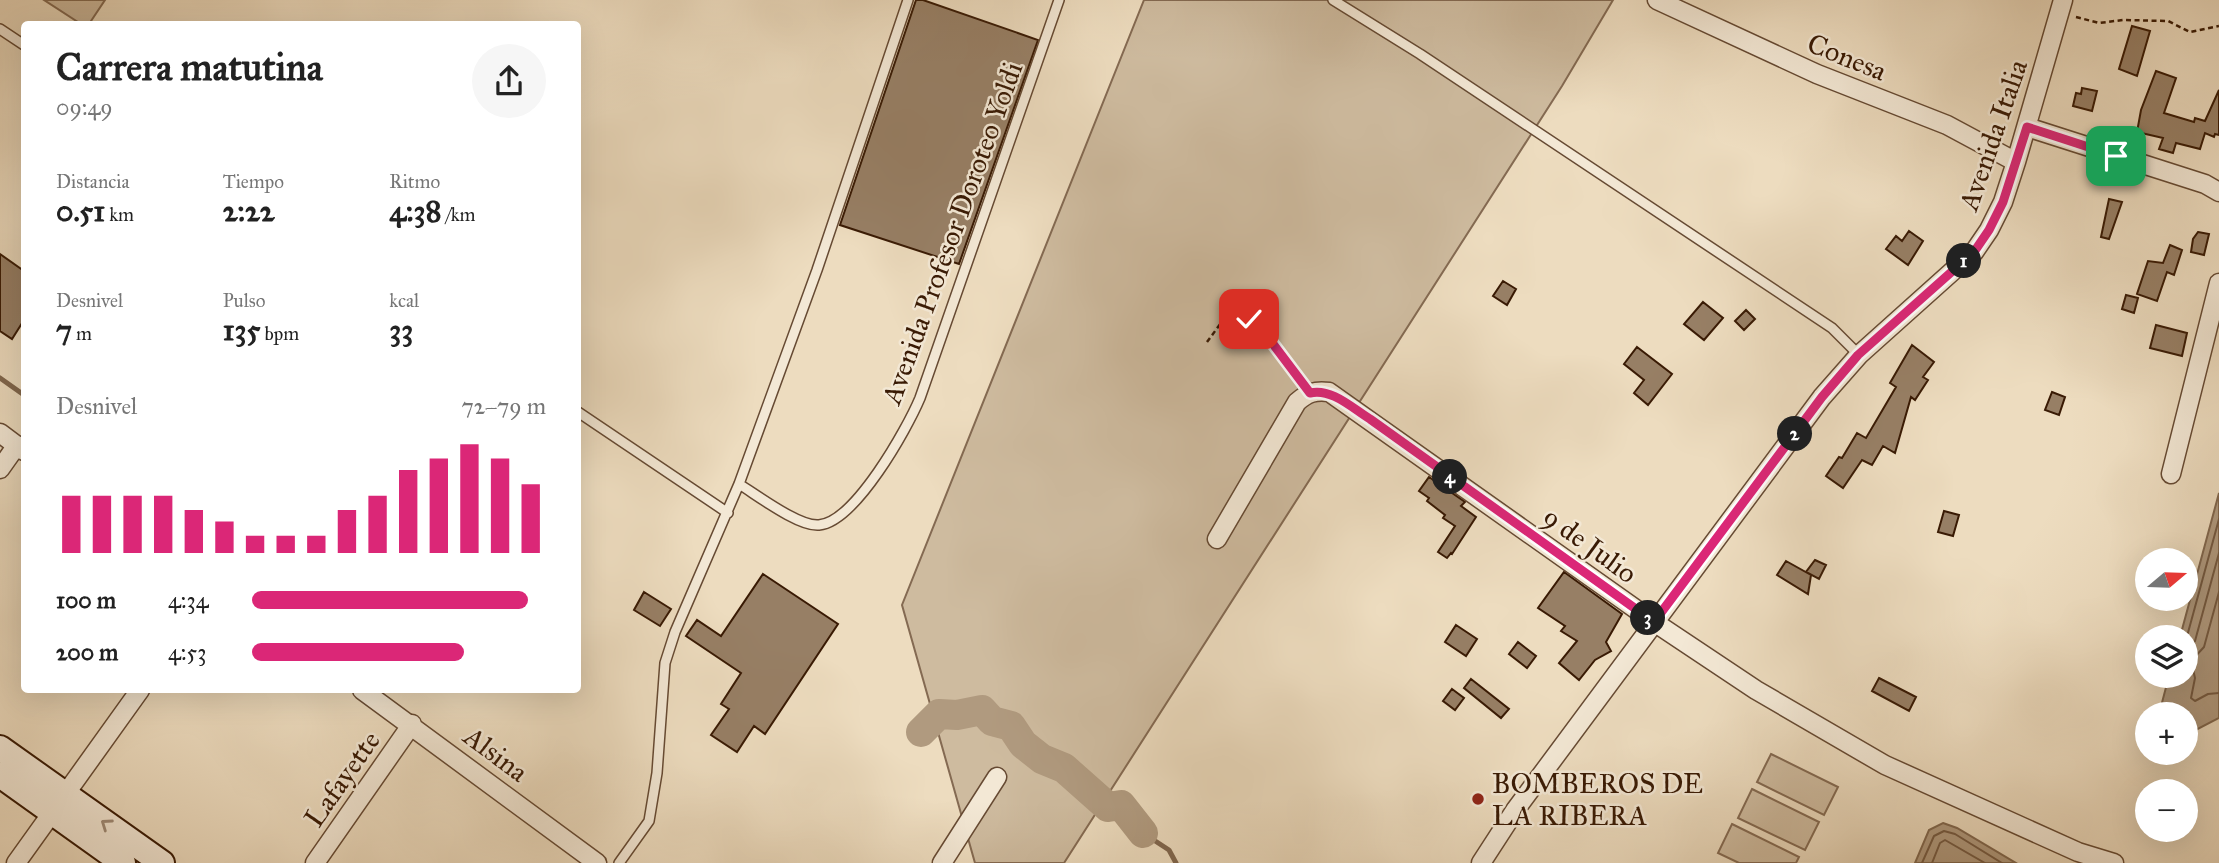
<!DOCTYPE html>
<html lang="es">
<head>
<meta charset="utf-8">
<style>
  :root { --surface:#fff; --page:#f6f6f6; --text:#222; --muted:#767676; --accent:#db2777 }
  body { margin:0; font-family:"IM FELL Great Primer",serif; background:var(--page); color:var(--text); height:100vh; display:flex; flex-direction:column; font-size:26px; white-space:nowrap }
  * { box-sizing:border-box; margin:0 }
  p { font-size:23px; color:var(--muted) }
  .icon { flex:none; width:38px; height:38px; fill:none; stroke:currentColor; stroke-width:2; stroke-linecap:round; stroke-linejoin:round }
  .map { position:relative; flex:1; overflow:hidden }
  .panel { position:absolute; left:21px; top:21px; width:560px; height:672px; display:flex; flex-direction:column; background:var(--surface); border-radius:7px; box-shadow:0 7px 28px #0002 }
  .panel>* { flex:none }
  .needle { width:46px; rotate:71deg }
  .tools { position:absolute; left:2135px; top:548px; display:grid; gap:14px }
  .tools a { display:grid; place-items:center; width:63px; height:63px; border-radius:50%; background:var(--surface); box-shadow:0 7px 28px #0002; font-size:35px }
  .pin { position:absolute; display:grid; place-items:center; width:60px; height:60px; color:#fff; margin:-30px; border-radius:14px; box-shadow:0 4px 10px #0006 }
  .km { position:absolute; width:35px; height:35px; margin:-18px; border-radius:50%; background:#222; color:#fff; font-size:19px; line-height:35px; text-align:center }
  .round { display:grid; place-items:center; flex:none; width:74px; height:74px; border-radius:37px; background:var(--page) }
  .overview { display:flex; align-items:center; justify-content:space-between; height:119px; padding:0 35px }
  h1 { font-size:38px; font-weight:700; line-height:52px }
  .figures { display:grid; grid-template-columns:repeat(3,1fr); gap:10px; height:119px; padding:7px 35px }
  .figures div { display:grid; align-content:center }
  .figures b { font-size:30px; font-weight:700 }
  .figures small { font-size:19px; font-weight:400 }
  .figures p { font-size:19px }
  .chart { height:196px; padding:14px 35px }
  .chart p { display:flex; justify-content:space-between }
  .chart svg { width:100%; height:126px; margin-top:7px; stroke:var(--accent); stroke-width:6 }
  ul { padding:0 35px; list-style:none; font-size:23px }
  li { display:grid; grid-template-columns:112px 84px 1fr; align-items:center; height:52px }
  li i { height:18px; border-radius:9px; background:var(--accent) }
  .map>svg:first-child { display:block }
  .green { fill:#cebb9f; stroke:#846a52; stroke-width:2 }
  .water { fill:#b09a7f; stroke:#80674e; stroke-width:2 }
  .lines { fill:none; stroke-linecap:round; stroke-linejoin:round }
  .shore { stroke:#745a42; stroke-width:2 }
  .stream { stroke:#80674e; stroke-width:5 }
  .river { stroke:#b09a7f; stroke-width:30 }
  .building { fill:#977f65; stroke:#391a04; stroke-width:2 }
  .lane-casing { stroke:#664a33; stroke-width:12 }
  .street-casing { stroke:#664a33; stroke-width:21 }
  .secondary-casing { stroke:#391a04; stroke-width:28 }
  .path { stroke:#391a04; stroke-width:2.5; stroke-dasharray:5 3.5; stroke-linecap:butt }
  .lane { stroke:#f3e8d5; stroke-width:9 }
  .street { stroke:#f3e8d5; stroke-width:18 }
  .secondary { stroke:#f3e8d5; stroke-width:24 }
  .oneway { stroke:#9f8b77 }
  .route-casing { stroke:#fff; stroke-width:14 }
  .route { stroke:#db2777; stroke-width:9 }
  .poi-dot { fill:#8f2418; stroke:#f3e8d5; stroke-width:2.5 }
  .labels { text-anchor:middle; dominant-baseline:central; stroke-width:5; stroke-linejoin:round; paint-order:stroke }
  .street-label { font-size:28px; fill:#391a04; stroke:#f3e8d5 }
  .poi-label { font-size:28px; fill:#391a04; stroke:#f3e8d5; text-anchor:start }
</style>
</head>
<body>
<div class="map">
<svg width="2219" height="863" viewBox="0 0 2219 863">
  <rect width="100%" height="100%" fill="#eddcbf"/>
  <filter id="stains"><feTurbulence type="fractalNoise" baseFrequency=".00286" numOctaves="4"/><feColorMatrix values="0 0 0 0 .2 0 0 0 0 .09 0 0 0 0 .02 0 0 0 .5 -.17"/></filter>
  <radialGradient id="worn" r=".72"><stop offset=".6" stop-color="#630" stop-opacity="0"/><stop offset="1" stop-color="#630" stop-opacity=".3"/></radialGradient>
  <path class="green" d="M44 0H105L89 24H81Z
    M1144 0H1613L1562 86 1064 863H975L902 605Z
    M1771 754 1838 787 1824 815 1757 782Z
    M1752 789 1819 822 1805 850 1738 818Z
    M1732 824 1799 857 1796 863H1739L1718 853Z"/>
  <path class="water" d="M2219 493V718L2186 735V714H2159L2169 676H2186V637H2180Z
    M1943 823 1957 828 2016 863H1915L1929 830Z"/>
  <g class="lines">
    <path class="shore" d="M2219 592 2204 647 2191 661 2195 678 2191 698 2195 701 2208 694 2219 693
      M2186 640 2219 519
      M2186 651 2195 641 2219 553
      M1922 863 1934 836 1944 831 1955 834 2002 863
      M1932 863 1940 843 1945 840 1985 863"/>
    <path class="stream" d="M0 378 24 395
      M1143 833 1169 850 1176 863"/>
    <path class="river" d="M921 732 939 714 957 715 982 710 992 721 1011 726 1023 744 1042 759 1064 768 1108 807 1121 805 1143 833"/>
  </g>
  <path class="building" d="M916 0H923L1038 40 959 264 840 225Z
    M2132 26 2150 31 2137 76 2119 69Z
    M2156 71 2176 78 2164 113 2194 122 2195 118 2205 121 2219 90V135L2215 134 2214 137 2205 133 2200 149 2176 143 2173 153 2159 149 2163 138 2137 132 2141 110Z
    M2082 88 2097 91 2092 111 2073 106 2076 93 2081 94Z
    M2109 199 2122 202 2109 239 2101 237Z
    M1909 231 1923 241 1908 265 1886 249 1896 236 1902 241Z
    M2198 232 2209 234 2204 255 2191 252 2193 239Z
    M2170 245 2182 250 2174 275 2167 272 2157 301 2137 294 2148 261 2163 263Z
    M0 254 24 271V320L12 339 0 331Z
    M1503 281 1516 289 1507 305 1493 296Z
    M2126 295 2138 298 2134 313 2122 309Z
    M1703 302 1723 318 1704 340 1684 324Z
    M1746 310 1755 319 1744 330 1735 321Z
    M2156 325 2187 333 2182 356 2150 348Z
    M1912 345 1934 362 1923 377 1928 380 1915 400 1911 397 1895 453 1883 446 1872 465 1862 460 1843 488 1826 476 1839 457 1842 458 1857 433 1866 438 1896 387 1890 383Z
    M1637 347 1672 374 1648 405 1634 393 1644 380 1624 364Z
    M2052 392 2065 397 2059 415 2045 410Z
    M1429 477 1465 502 1461 506 1476 517 1452 554 1451 553 1447 558 1438 552 1455 526 1443 518 1445 515 1427 501 1429 498 1419 491Z
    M1944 511 1959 515 1953 536 1938 532Z
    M1815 560 1826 565 1819 579 1806 572Z
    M1786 561 1811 575 1808 594 1777 575Z
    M1564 572 1622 614 1606 642 1611 651 1595 660 1579 680 1559 663 1577 641 1561 631 1565 626 1538 608Z
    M763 574 838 624 765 734 754 726 737 752 711 735 729 709 721 704 741 673 686 636 697 620 721 636Z
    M644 592 671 609 660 626 634 610Z
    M1456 625 1477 639 1466 656 1445 642Z
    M1518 642 1536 656 1527 668 1509 654Z
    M1879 678 1916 697 1909 711 1872 691Z
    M1471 679 1509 709 1501 718 1464 688Z
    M1452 689 1464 698 1455 710 1443 701Z"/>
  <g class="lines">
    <defs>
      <path id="lane" d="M1333 0 1420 54 1832 328 1859 355
        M0 29 24 45
        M578 412 728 513
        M739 484C757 495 799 527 819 525 855 522 907 429 920 398L1059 0
        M619 863 649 821 657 773 665 663 675 632 739 484 817 270 908 0"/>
      <path id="street" d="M1657 0 1817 74 1947 125 2016 162
        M2027 127 2205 184 2219 192
        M0 433 24 451
        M0 469 17 445
        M2171 474 2219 283
        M1217 539 1297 402C1307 393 1315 390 1329 392L1654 622 1756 690 1885 765 2078 852 2114 863
        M362 690 597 863
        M16 863 140 690
        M315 863 412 724
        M942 863 997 777
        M1481 863 1516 809 1822 397 1859 355 1974 252 1989 230 2003 202 2016 162 2063 0"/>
      <path id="secondary" d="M0 748 162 863
        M0 775 123 863"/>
    </defs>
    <use href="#lane" class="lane-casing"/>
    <use href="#street" class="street-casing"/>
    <use href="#secondary" class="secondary-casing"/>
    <path class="path" d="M2076 17 2099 23 2123 20 2168 21 2190 32 2219 26
      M1207 342 1221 323 1249 319 1264 332 1299 379"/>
    <use href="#lane" class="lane"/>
    <use href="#street" class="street"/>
    <use href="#secondary" class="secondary"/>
  </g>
  <defs><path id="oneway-chevron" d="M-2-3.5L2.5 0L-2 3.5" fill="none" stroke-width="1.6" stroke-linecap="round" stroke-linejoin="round" transform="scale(1.75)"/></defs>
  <use class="oneway" href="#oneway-chevron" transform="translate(106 824) rotate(-145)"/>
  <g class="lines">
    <defs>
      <path id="route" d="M1249 319 1264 332 1310 393C1332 388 1352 408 1370 419L1654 622 1822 397 1858 355 1974 252 1989 230 2003 202 2027 127 2116 156"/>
    </defs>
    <use href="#route" class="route-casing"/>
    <use href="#route" class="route"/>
  </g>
  <circle class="poi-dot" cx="1478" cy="799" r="7"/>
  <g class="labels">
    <g class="street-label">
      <text transform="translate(1847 57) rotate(22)">Conesa</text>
      <text transform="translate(1993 135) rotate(-71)">Avenida Italia</text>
      <text transform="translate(952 233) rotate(-70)">Avenida Profesor Doroteo Yoldi</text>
      <text transform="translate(1590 545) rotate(36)">9 de Julio</text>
      <text transform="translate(496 754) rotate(37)">Alsina</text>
      <text transform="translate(342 779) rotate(-55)">Lafayette</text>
    </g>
    <g class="poi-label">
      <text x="1492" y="783">BOMBEROS DE<tspan x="1492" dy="32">LA RIBERA</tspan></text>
    </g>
  </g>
  <rect width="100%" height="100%" filter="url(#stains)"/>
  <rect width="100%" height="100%" fill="url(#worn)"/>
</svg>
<div class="tools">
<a><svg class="needle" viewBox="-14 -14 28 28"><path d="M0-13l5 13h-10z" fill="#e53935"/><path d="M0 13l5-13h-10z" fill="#767676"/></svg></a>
<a><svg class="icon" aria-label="layers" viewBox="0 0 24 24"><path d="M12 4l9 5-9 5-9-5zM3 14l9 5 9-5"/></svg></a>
<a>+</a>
<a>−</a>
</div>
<div class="pin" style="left:2116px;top:156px;background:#1e9e55"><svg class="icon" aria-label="arrive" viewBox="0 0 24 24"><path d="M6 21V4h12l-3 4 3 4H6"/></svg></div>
<div class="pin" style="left:1249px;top:319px;background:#d93025"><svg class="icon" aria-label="check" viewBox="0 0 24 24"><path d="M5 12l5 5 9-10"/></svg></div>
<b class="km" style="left:1964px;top:261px">1</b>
<b class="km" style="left:1795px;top:434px">2</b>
<b class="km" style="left:1648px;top:618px">3</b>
<b class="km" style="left:1450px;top:477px">4</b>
<section class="panel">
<div class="overview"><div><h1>Carrera matutina</h1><p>09:49</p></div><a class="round"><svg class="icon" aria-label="share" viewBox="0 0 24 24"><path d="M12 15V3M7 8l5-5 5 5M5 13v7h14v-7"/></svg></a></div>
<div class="figures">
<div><p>Distancia</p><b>0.51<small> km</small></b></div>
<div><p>Tiempo</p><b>2:22</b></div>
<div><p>Ritmo</p><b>4:38<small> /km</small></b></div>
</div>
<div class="figures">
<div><p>Desnivel</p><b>7<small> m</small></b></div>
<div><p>Pulso</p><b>135<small> bpm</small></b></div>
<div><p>kcal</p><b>33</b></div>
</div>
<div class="chart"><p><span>Desnivel</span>72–79 m</p>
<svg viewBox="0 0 160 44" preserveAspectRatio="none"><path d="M5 44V24M15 44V24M25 44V24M35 44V24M45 44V29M55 44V33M65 44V38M75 44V38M85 44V38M95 44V29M105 44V24M115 44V15M125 44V11M135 44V6M145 44V11M155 44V20"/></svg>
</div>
<ul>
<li><b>100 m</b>4:34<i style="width:94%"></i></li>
<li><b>200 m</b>4:53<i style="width:72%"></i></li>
</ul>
</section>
</div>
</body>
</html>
